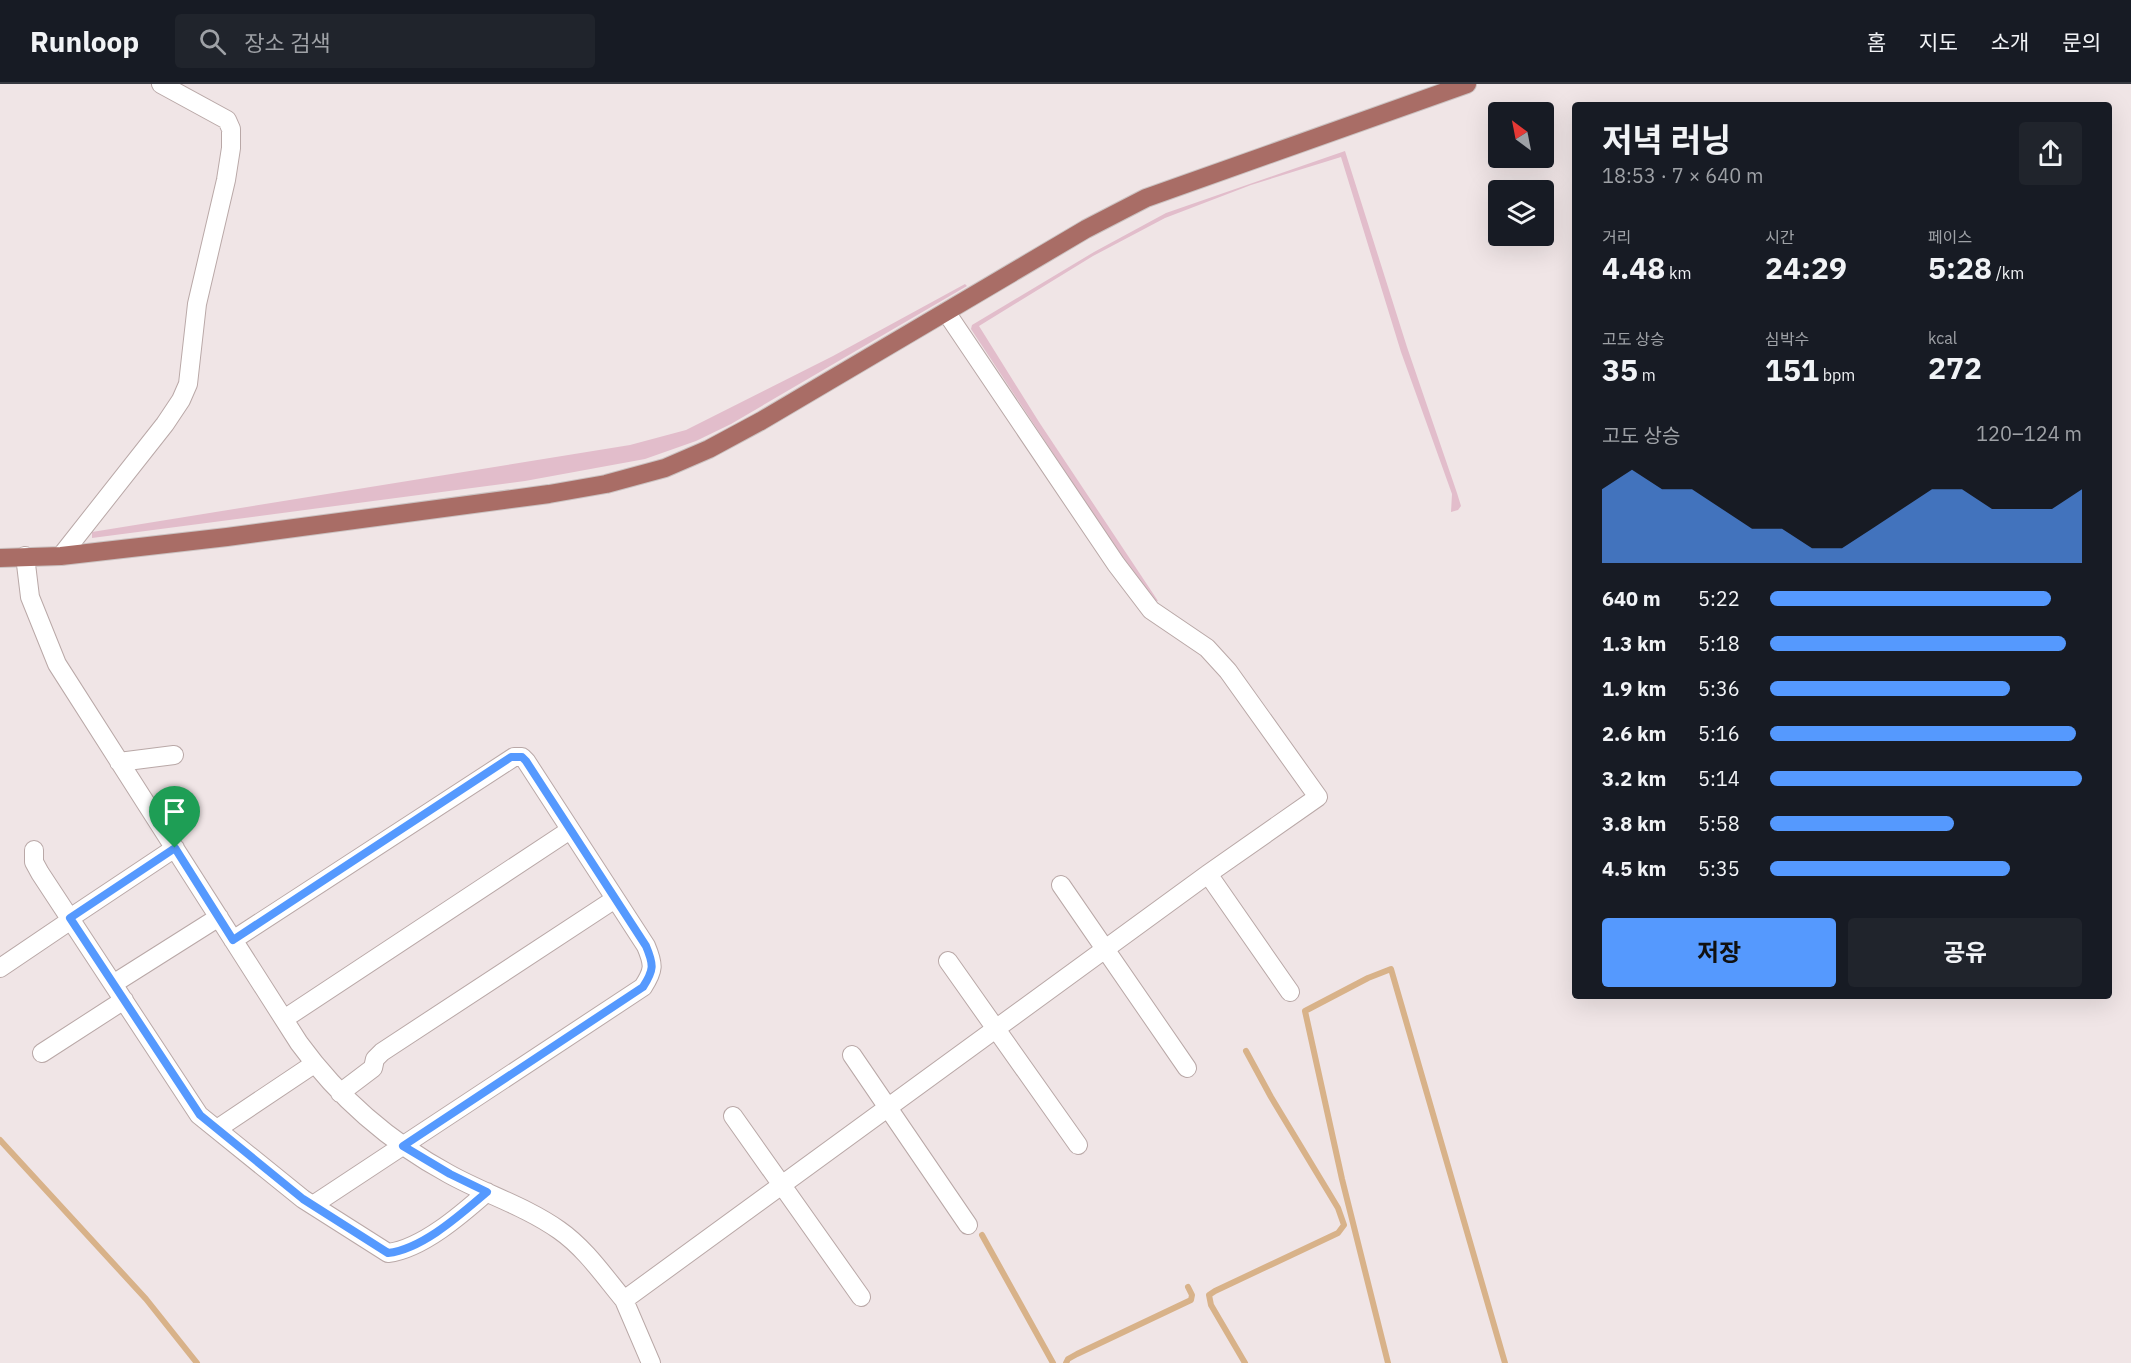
<!DOCTYPE html>
<html lang="ko">
<head>
<meta charset="utf-8">
<style>
  :root { --surface:#171b24; --page:#20242c; --text:#f1f3f6; --muted:#9ea1a6; --line:#363941; --accent:#5599fe }
  body { margin:0; font-family:"IBM Plex Sans","Noto Sans KR",sans-serif; background:var(--page); color:var(--text); height:100vh; display:flex; flex-direction:column; font-size:22px; white-space:nowrap }
  * { box-sizing:border-box; margin:0 }
  p { font-size:20px; color:var(--muted) }
  .icon { flex:none; width:33px; height:33px; fill:none; stroke:currentColor; stroke-width:2; stroke-linecap:round; stroke-linejoin:round }
  .map { position:relative; flex:1; overflow:hidden }
  .drawer { position:absolute; left:1572px; top:18px; width:540px; height:897px; display:flex; flex-direction:column; background:var(--surface); border-radius:6px; box-shadow:0 6px 24px #0002 }
  .drawer>* { flex:none }
  .needle { width:39px; rotate:328deg }
  .buttons { position:absolute; left:1488px; top:18px; display:grid; gap:12px }
  .buttons a { display:grid; place-items:center; width:66px; height:66px; border-radius:6px; background:var(--surface); box-shadow:0 6px 24px #0002; font-size:30px }
  .pin { position:absolute; display:grid; place-items:center; width:51px; height:51px; color:#fff; margin:-62px -26px; border-radius:50% 50% 50% 0; rotate:-45deg; box-shadow:0 0 6px #0007 }
  .pin .icon { rotate:45deg }
  .round { display:grid; place-items:center; flex:none; width:63px; height:63px; border-radius:6px; background:var(--page) }
  .summary { display:flex; align-items:center; justify-content:space-between; height:102px; padding:0 30px }
  h1 { font-size:33px; font-weight:700; line-height:45px }
  .stats { display:grid; grid-template-columns:repeat(3,1fr); gap:9px; height:102px; padding:6px 30px }
  .stats div { display:grid; align-content:center }
  .stats b { font-size:30px; font-weight:700 }
  .stats small { font-size:16px; font-weight:400 }
  .stats p { font-size:16px }
  .chart { height:168px; padding:12px 30px }
  .chart p { display:flex; justify-content:space-between }
  .chart svg { width:100%; height:108px; margin-top:6px; fill:var(--accent); opacity:.7 }
  .action { display:flex; gap:12px; margin-top:auto; padding:12px 30px }
  .action a { flex:1; height:69px; border-radius:6px; background:var(--accent); color:#111; font-size:24px; font-weight:700; line-height:69px; text-align:center }
  .action a+a { background:var(--page); color:var(--text) }
  ul { padding:0 30px; list-style:none; font-size:20px }
  li { display:grid; grid-template-columns:96px 72px 1fr; align-items:center; height:45px }
  li i { height:15px; border-radius:8px; background:var(--accent) }
  header { display:flex; align-items:center; gap:36px; box-sizing:border-box; height:84px; padding:0 30px; background:var(--surface); border-bottom:2px solid var(--line) }
  header strong { font-size:28px }
  nav { display:flex; gap:33px; margin-inline-start:auto; font-size:21px }
  .search { width:420px; height:54px; background:var(--page); display:flex; align-items:center; gap:15px; box-sizing:border-box; padding:0 21px; border-radius:6px; color:var(--muted); font-size:22px }
  .map>svg:first-child { display:block }
  .green { fill:#e2bdcb }
  .lines { fill:none; stroke-linecap:round; stroke-linejoin:round }
  .stream { stroke:#d8b289; stroke-width:6 }
  .minor-casing { stroke:#b9a8a7; stroke-width:20 }
  .major-casing { stroke:#cbc2c1; stroke-width:20 }
  .minor { stroke:#fff; stroke-width:18 }
  .major { stroke:#a96d66; stroke-width:18 }
  .route-casing { stroke:#fff; stroke-width:12 }
  .route { stroke:#5599fe; stroke-width:8 }
</style>
</head>
<body>
<header>
<strong>Runloop</strong>
<div class="search"><svg class="icon" aria-label="search" viewBox="0 0 24 24"><circle cx="10" cy="10" r="6"/><path d="M15 15l6 6"/></svg>장소 검색</div>
<nav><a>홈</a><a>지도</a><a>소개</a><a>문의</a></nav>
</header>
<div class="map">
<svg width="2131" height="1279" viewBox="0 0 2131 1279">
  <rect width="100%" height="100%" fill="#f0e5e6"/>
  <path class="green" d="M1345 67 1407 263 1457 409 1461 422 1458 426 1451 428 1452 410 1401 268 1341 73 1251 101 1165 134 1093 172 979 242 1039 338 1158 517 1150 516 971 245 972 241 1094 168 1166 129Z
    M965 200 967 202 731 340 696 357 645 375 525 397 92 454V448L630 361 686 346 833 272Z"/>
  <g class="lines">
    <path class="stream" d="M0 1056 146 1215 197 1279
      M982 1151 1053 1279
      M1066 1279 1068 1275 1077 1270 1191 1216 1192 1211 1188 1203
      M1245 1279 1211 1221 1209 1211 1215 1207 1338 1149 1344 1141 1338 1124 1271 1013 1246 967
      M1388 1279 1342 1095 1305 927 1368 894 1391 885 1505 1279"/>
    <defs>
      <path id="minor" d="M25 472 30 513 57 580 299 959C339 1014 390 1058 449 1090 485 1110 525 1122 559 1146 585 1164 604 1192 624 1216L1208 790 1318 713 1228 587 1207 564 1151 526 1116 480 946 228
        M61 472 165 340 181 316 188 300 197 220 226 96 231 64V45L227 36 161 0
        M119 678 174 671
        M34 766V778L40 789 199 1031 303 1115 388 1169C422 1165 462 1130 487 1108
        M1208 790 1290 908
        M1061 801 1187 984
        M70 834 175 764
        M233 856 514 673H522L526 677 646 862C654 881 654 886 643 903L313 1121
        M948 877 1078 1061
        M0 884 71 836
        M113 900 219 833
        M284 935 570 746
        M42 969 124 916
        M852 971 968 1141
        M340 1009 373 984 375 975 382 968 615 815
        M733 1032 861 1213
        M217 1045 314 980
        M624 1216 651 1279"/>
      <path id="major" d="M0 474 61 472 227 453 549 410 606 400 665 384 709 365 761 337 1086 145 1146 114 1467 0"/>
    </defs>
    <use href="#minor" class="minor-casing"/>
    <use href="#major" class="major-casing"/>
    <use href="#minor" class="minor"/>
    <use href="#major" class="major"/>
  </g>
  <g class="lines">
    <defs>
      <path id="route" d="M511 673H522L526 677 646 862C654 881 654 886 643 903L403 1062 450 1090 487 1108C461 1130 423 1165 388 1169L303 1115 200 1031 70 834 175 764 233 856Z"/>
    </defs>
    <use href="#route" class="route-casing"/>
    <use href="#route" class="route"/>
  </g>
</svg>
<div class="buttons">
<a><svg class="needle" viewBox="-14 -14 28 28"><path d="M0-13l5 13h-10z" fill="#e53935"/><path d="M0 13l5-13h-10z" fill="#9ea1a6"/></svg></a>
<a><svg class="icon" aria-label="layers" viewBox="0 0 24 24"><path d="M12 4l9 5-9 5-9-5zM3 14l9 5 9-5"/></svg></a>
</div>
<div class="pin" style="left:175px;top:764px;background:#1e9e55"><svg class="icon" aria-label="arrive" viewBox="0 0 24 24"><path d="M6 21V4h12l-3 4 3 4H6"/></svg></div>
<section class="drawer">
<div class="summary"><div><h1>저녁 러닝</h1><p>18:53 · 7 × 640 m</p></div><a class="round"><svg class="icon" aria-label="share" viewBox="0 0 24 24"><path d="M12 15V3M7 8l5-5 5 5M5 13v7h14v-7"/></svg></a></div>
<div class="stats">
<div><p>거리</p><b>4.48<small> km</small></b></div>
<div><p>시간</p><b>24:29</b></div>
<div><p>페이스</p><b>5:28<small> /km</small></b></div>
</div>
<div class="stats">
<div><p>고도 상승</p><b>35<small> m</small></b></div>
<div><p>심박수</p><b>151<small> bpm</small></b></div>
<div><p>kcal</p><b>272</b></div>
</div>
<div class="chart"><p><span>고도 상승</span>120–124 m</p>
<svg viewBox="0 0 160 44" preserveAspectRatio="none"><path d="M0 44V14L10 6L20 14L30 14L40 22L50 30L60 30L70 38L80 38L90 30L100 22L110 14L120 14L130 22L140 22L150 22L160 14V44z"/></svg>
</div>
<ul>
<li><b>640 m</b>5:22<i style="width:90%"></i></li>
<li><b>1.3 km</b>5:18<i style="width:95%"></i></li>
<li><b>1.9 km</b>5:36<i style="width:77%"></i></li>
<li><b>2.6 km</b>5:16<i style="width:98%"></i></li>
<li><b>3.2 km</b>5:14<i style="width:100%"></i></li>
<li><b>3.8 km</b>5:58<i style="width:59%"></i></li>
<li><b>4.5 km</b>5:35<i style="width:77%"></i></li>
</ul>
<div class="action"><a>저장</a><a>공유</a></div>
</section>
</div>
</body>
</html>
